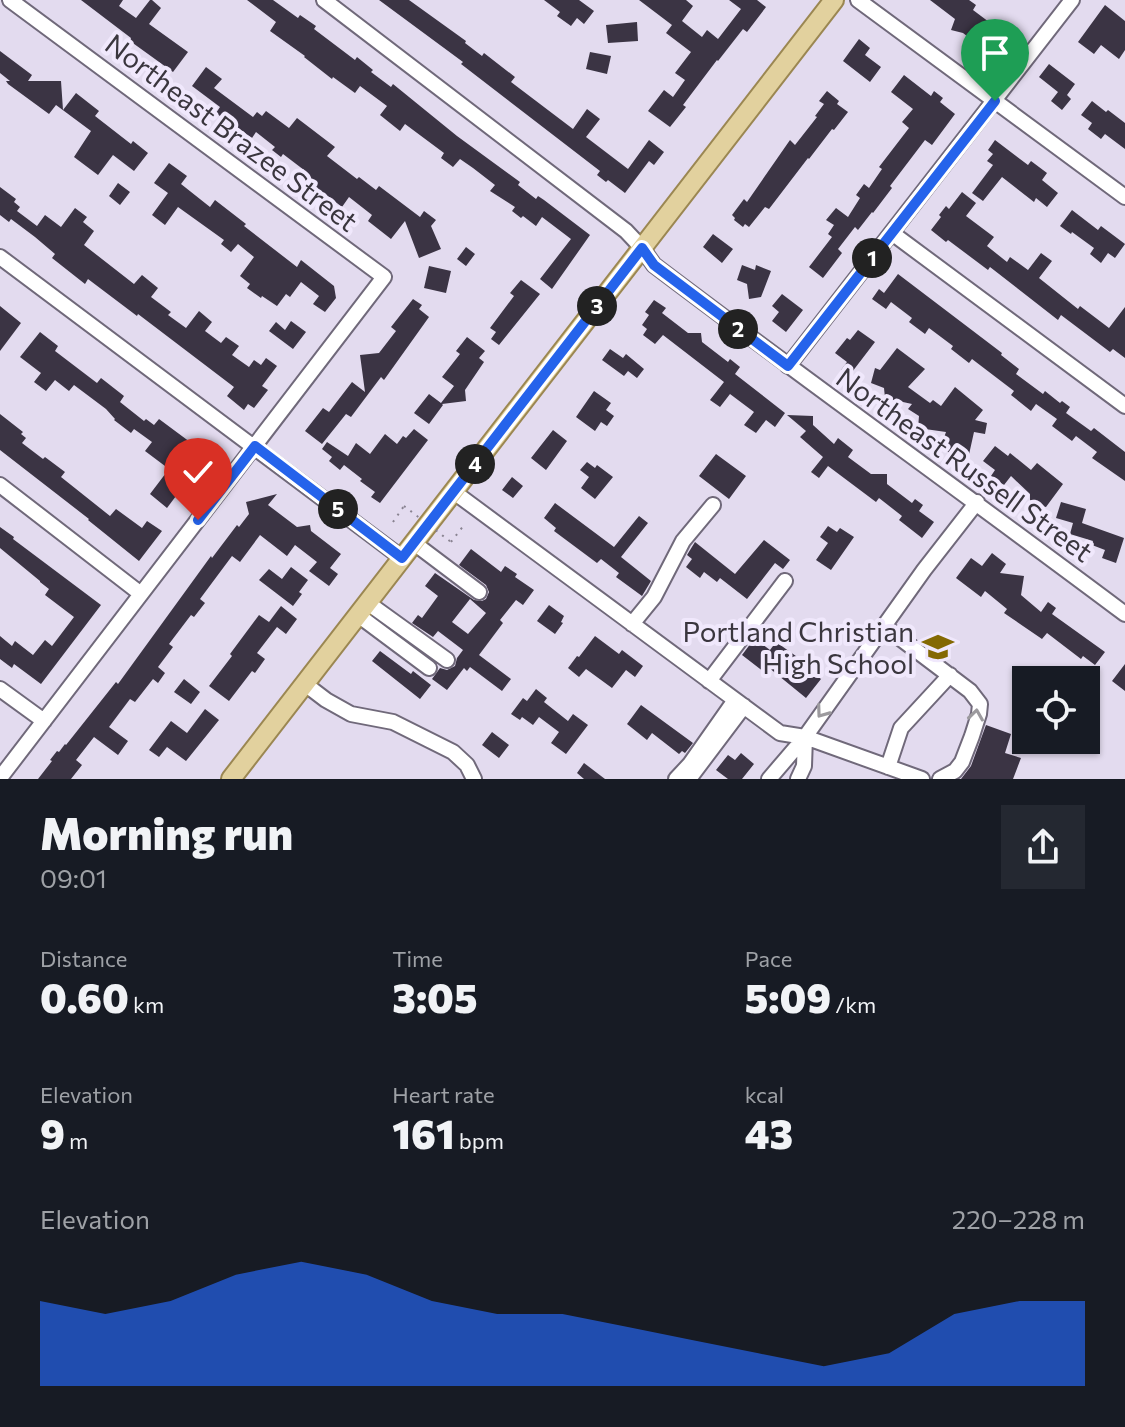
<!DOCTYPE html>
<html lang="en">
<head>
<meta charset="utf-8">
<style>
  :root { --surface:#171b24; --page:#242831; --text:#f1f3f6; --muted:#9ea1a6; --accent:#2563eb }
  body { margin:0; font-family:Commissioner,sans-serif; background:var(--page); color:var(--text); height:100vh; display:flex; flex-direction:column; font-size:30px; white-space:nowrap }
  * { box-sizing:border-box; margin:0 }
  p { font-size:26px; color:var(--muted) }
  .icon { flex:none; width:44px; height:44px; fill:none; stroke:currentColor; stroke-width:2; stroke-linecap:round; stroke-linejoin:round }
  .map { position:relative; height:779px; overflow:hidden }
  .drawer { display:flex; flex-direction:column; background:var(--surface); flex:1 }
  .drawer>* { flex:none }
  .buttons { position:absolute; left:1012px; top:666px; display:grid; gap:16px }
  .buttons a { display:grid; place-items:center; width:88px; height:88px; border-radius:0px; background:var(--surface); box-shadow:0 2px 6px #0004; font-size:40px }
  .pin { position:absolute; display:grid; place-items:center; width:68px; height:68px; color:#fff; margin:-82px -34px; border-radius:50% 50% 50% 0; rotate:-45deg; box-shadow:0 0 8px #0007 }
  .pin .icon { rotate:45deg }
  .km { position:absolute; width:40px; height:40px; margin:-20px; border-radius:50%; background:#222; color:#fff; font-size:22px; line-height:40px; text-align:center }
  .round { display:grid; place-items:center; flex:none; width:84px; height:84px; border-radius:0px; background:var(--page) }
  .overview { display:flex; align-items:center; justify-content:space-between; height:136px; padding:0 40px }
  h1 { font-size:44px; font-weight:800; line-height:60px }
  .stats { display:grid; grid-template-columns:repeat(3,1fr); gap:12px; height:136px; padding:8px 40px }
  .stats div { display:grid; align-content:center }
  .stats b { font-size:40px; font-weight:800 }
  .stats small { font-size:22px; font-weight:400 }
  .stats p { font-size:22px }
  .chart { height:224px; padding:16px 40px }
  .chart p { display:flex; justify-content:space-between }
  .chart svg { width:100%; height:144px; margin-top:8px; fill:var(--accent); opacity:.7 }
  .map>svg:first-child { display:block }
  .building { fill:#3b3444; fill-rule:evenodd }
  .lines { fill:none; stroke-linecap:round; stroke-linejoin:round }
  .minor-casing { stroke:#70697a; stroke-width:18 }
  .major-casing { stroke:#9b8752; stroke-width:22 }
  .path { stroke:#898391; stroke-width:2; stroke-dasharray:2 6; stroke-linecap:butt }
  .minor { stroke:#fff; stroke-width:14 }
  .major { stroke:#e2d19e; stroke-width:18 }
  .path-bridge { stroke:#898391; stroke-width:2; stroke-dasharray:2 6; stroke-linecap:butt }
  .oneway { stroke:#9c9a9e }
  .route-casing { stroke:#fff; stroke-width:16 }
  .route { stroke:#2563eb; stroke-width:10 }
  .labels { text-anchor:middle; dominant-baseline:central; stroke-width:8; stroke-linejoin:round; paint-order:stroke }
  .street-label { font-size:28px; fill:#3a363e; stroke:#f0e8fc }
  .poi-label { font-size:28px; fill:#3a363e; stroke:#f0e8fc; text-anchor:end }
</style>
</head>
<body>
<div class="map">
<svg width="1125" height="779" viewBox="0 0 1125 779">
  <rect width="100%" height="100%" fill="#e3dbef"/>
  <path class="building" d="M81 0H123L119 6 136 18 150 0H152L161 8 149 24 188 52 173 72 130 41 131 38Z
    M247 0H273L298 18 300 15 316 26 314 29 355 60 357 57 373 70 371 72 391 87 393 84 457 136 520 182 518 185 536 199 538 196 544 200 590 235 552 289 540 279 571 239 542 217 536 226 523 216 521 218 512 211 515 207 490 191 495 185 473 168 460 159 453 167 441 158 444 153 405 124 400 131 380 115 387 106 360 86 355 93 333 77 332 79 304 57 305 56 270 31 276 22Z
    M379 0H409L466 41 465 43 482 56 484 53 515 77 511 82 573 129 587 109 600 119 586 137 628 169 649 140 664 152 654 165 649 161 625 193 608 180 606 182 597 175 600 171 461 64 463 62Z
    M544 0H579L594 11 584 24 577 18 571 26 557 16 560 12Z
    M639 0H686L693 6 682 21 702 37 707 30 718 39 741 9 729 0H757L766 7 747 32 743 29 718 61 717 60 683 105 686 107 670 127 648 111 664 90 673 97 685 80 675 73 691 52 666 33 672 25Z
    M930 0H969L976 5 973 10 1001 31 999 34 1007 40 1004 43 1008 45 992 65 981 56 985 50 963 33 951 30 955 19Z
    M1105 5 1125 21V50L1119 59 1101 45 1094 54 1078 42Z
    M637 22 638 41 608 43 606 25Z
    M859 39 870 48 865 55 881 67 870 82 843 61Z
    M0 51 32 75 28 81H61L63 110 76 93 99 111 95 116 131 144 133 141 148 153 134 171 113 155 98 175 74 157 91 131 56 105 49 114 8 84 6 81H10L0 73Z
    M590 52 611 56 607 74 586 69Z
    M1049 64 1075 84 1067 95 1071 99 1062 110 1051 101 1058 92 1039 77Z
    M206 67 222 79 214 88 253 117 257 112 262 116 266 111 289 128 297 118 335 147 327 156 357 179 359 177 376 190 379 186 420 217 424 211 436 220 431 226 441 249 419 258 405 221 391 239 368 221 372 215 349 197 342 207 324 193 321 198 308 188 311 184 300 176 304 170 283 154 281 157 272 150 275 147 256 132 252 138 234 125 233 126 216 113 220 107 192 86Z
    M904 75 931 96 934 91 943 98 940 102 955 114 932 145 925 140 890 186 892 188 873 213 872 212 858 230 855 227 838 249 842 253 823 278 809 267 832 237 828 234 834 225 826 220 836 208 848 217 860 198 856 195 864 184 869 188 882 169 879 167 909 128 902 122 913 109 891 92Z
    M827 91 839 101 837 104 848 112 834 130 832 129 809 159 808 158 769 209 765 207 749 227 745 224 743 227 734 220 735 218 732 215 744 199 747 202 790 140 795 145 817 117 815 116 824 104 819 101Z
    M1092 101 1106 112 1108 110 1125 123V149L1105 134 1101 139 1088 129 1092 123 1081 115Z
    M995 140 1028 165 1031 161 1047 173 1042 180 1058 193 1047 207 1036 198 1034 202 1002 177 983 201 972 193 993 165 987 161 993 154 988 150Z
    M169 163 187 176 181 184 210 207 215 200 246 224 244 226 297 267 301 260 334 286 336 298 325 312 313 304 319 296 301 282 290 297 286 294 277 306 262 296 261 298 247 288 250 284 240 276 254 257 238 244 231 252 221 244 224 240 178 207 165 225 152 215 168 193 154 183Z
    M118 183 130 192 120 205 109 196Z
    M0 187 16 199 14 202 20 207 17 211 37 226 45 215 61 227 75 208 87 217 83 222 94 231 84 245 134 284 142 275 158 288 151 297 171 312 168 315 186 328 199 311 212 322 205 331 221 343 226 337 239 346 232 355 249 367 254 360 261 365 266 358 277 366 262 386 268 390 254 408 248 404 244 410 227 396 234 387 138 314 137 316 88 279 85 284 52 258 55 254 35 237 11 219 9 222 0 215Z
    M962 192 976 203 966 216 994 237 987 246 1007 262 1010 257 1028 270 1041 253 1052 261 1039 278 1078 309 1080 306 1109 328 1125 307V358L1113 349 1110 352 1061 315 1058 320 990 267 988 270 948 240 946 242 931 230 941 217 939 215 946 206 949 209Z
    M1072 210 1098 230 1101 226 1125 244 1115 258 1108 253 1101 263 1090 254 1094 248 1072 232 1071 234 1060 226Z
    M713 234 733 249 722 263 703 247Z
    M466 247 475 254 466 266 457 259Z
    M742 265 755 270 756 265 771 271 761 297 749 299 747 284 737 280Z
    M429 266 451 271 446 293 424 288Z
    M898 274 1002 353 1001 355 1019 369 1016 374 1043 394 1045 391 1060 403 1062 401 1070 407 1066 413 1091 431 1094 428 1125 452V481L1092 458 1097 452 1076 436 1072 441 1052 426 1057 419 1036 404 1031 411 1011 395 1014 391 972 359 969 363 951 349 953 346 929 328 925 334 909 322 912 318 891 302 886 309 872 299 879 289 884 293Z
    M521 280 540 294 499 345 491 339 496 332 490 328 514 296 510 293Z
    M782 294 803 310 786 332 772 321 779 312 772 306Z
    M413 299 422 305 419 309 429 317 384 380 381 377 351 417 346 414 322 444 305 431 323 408 329 412 352 382 365 392 360 355 379 353 396 331 391 327Z
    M654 300 666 308 662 313 688 333H701L702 342 728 362 730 359 740 367 735 374 785 413 775 427 766 420 756 433 744 425 754 412 730 394 720 407 710 400 724 382 663 335 655 344 643 335 647 329 642 325 649 315 645 312Z
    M0 306 21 323 0 351Z
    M291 321 306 332 293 349 269 331 276 322 285 330Z
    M858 330 875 342 849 376 841 370 847 362 835 353 847 338 850 340Z
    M40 332 58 346 55 351 97 383 101 378 124 396 120 402 144 421 146 419 154 425 159 419 194 445 197 442 205 448 208 445 218 452 203 472 208 476 198 488 188 480 167 508 150 494 169 469 145 451 152 442 134 429 131 433 114 420 115 419 106 409 74 385 69 391 55 380 46 391 34 382 41 373 20 357Z
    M467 337 485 351 479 358 484 362 465 390 466 401 442 404 443 405 429 424 414 413 429 394 441 403 454 386 442 377 460 354 456 351Z
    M897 348 925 369 908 387 930 403 933 400 941 406 955 387 983 410 975 420 987 423 985 434 974 432 968 459 953 456V454L940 449 946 432 918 428 919 416 908 409 912 404 885 398 884 388 871 383 875 368 880 370Z
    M610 349 623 358 626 354 644 369 637 378 628 371 624 376 602 360Z
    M594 391 611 403 606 410 614 416 607 426 601 422 595 431 576 417Z
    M0 414 23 432 21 434 26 438 22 443 43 459 45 457 65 472 61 477 110 516 116 509 142 528 147 521 162 531 139 561 88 520 89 519 0 450Z
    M787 415 813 416V425L834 444 838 438 853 450 848 457 871 474H887V484L912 503 915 499 923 505 919 511 934 522 922 538 899 520 902 516 879 498 876 502 828 466 819 478 811 472 823 457 800 437 806 431Z
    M414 429 428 440 380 503 371 497 375 492 360 481 362 479 344 465 340 470 329 461 332 457 322 449 327 442 348 456 356 443 370 454 385 434 397 444 403 436 406 438Z
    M553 430 567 441 546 470 531 458Z
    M995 446 1008 456 1010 453 1031 470 1037 463 1063 484 1046 507 1030 504V494L1011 476 1004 485 991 476 995 470 983 461Z
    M716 454 746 476 729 499 699 476Z
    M587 462 595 468 597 465 613 477 595 499 581 488 589 477 580 470Z
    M512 477 523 486 513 498 502 490Z
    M277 494 268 505 297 527 310 525 311 531 341 554 330 568 338 574 329 586 309 571 317 562 295 545 287 556 260 535 240 562 232 556 200 599 205 603 194 617 191 615 169 644 173 647 158 667 165 673 158 683 153 679 135 702 130 699 109 727 128 741 118 755 94 737 76 760 82 765 71 779H38L52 761 50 760 57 751 59 752 65 744 66 745 116 682 118 684 211 556 212 558 237 525 239 527 249 514 246 502Z
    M1061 502 1086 509 1082 523 1124 538 1116 563 1102 558 1105 550 1092 545 1093 541 1070 534 1073 523 1056 518Z
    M555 503 614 547 639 516 648 523 621 557 651 581 642 596 616 577 619 573 601 559 597 563 554 531 556 528 544 518Z
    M828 526 837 532 840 528 854 537 831 570 816 560 828 543 820 537Z
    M0 527 14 537 13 539 101 605 41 684 14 664 12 668 0 659V636L12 646 15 641 33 655 45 640 52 646 74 617 45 595 49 589 40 582V581L0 548Z
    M764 540 790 560 783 569 775 563 747 599 720 578 717 582 704 572 700 578 686 567 692 559 687 555 695 542 735 574Z
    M471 549 501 572 505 566 517 574 515 577 534 590 523 605 516 600 500 620 503 623 479 655 511 679 502 691 470 667 467 671 464 668 447 690 432 679 440 668 447 670 455 666 457 658 463 650 438 631 433 637 412 623 418 615 422 618 438 596 425 586 435 573 474 600 482 601 486 599 489 592 486 585 459 565ZM470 599 486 613 468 634 452 622Z
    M992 553 1006 564 1000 573 1024 576 1021 595 1041 612 1048 602 1056 608 1052 614 1105 652 1095 665 1083 656 1081 659 1047 633 1042 639 1004 613 1007 609 985 591 981 597 956 578 971 558 982 566Z
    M291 567 308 580 299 592 302 594 293 606 259 580 269 569 282 579Z
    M549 605 564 616 561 622 563 623 555 634 537 621Z
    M281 606 297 619 286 634 277 627 257 653 265 659 255 673 252 671 229 701 209 686 232 656 230 654 259 615 269 622Z
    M595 636 619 654 622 650 643 666 635 677 626 670 612 688 586 669 579 677 568 668 577 656 579 657Z
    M758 641 770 650 776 642 803 661 801 663 821 679 806 698 768 667 764 672 742 655 751 643 754 646Z
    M380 651 411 674 413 671 431 685 420 699 372 661Z
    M1125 664V691L1112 681Z
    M184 679 200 692 191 704 174 692Z
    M536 689 547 698 544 702 568 721 573 714 588 725 566 754 551 743 559 732 539 717 533 725 522 717 520 720 511 714 523 698 527 701Z
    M641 705 693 743 685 753 682 751 679 754 652 733 647 740 627 724Z
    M205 709 219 720 186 761 167 747 159 757 149 750 171 721 187 733Z
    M986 725 1011 734 1005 753 1021 758 1013 779H961L971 766Z
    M492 732 509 745 499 758 482 745Z
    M741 753 754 764 742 779H728L716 770 728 755 735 760Z
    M584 763 605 779H584L577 773Z"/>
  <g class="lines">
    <defs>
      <path id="minor" d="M324 0 626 231 642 248 654 265C810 383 969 497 1125 614
        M858 0 1125 197
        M892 233 1125 406
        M0 257 402 558
        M788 366 1072 0
        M0 485 141 594
        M454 492 780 733 805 737
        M414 543 479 592
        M368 603 447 660
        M358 615 429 668
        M632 624 654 597 683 541 713 505
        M884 626 970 691 980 704 979 714 972 736 962 762 955 771 940 779
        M709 681 785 581
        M305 684 326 700 351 714 393 722 453 752 467 765 474 779
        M0 689 44 721
        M888 767 901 728 950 675
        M0 778 384 277 10 0
        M676 779 690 764 735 700
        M689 779 744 706
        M769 779 805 737
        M798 779 804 766 805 737
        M922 779 805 737 924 570 977 502"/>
      <path id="major" d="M231 779 834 0"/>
    </defs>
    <use href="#minor" class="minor-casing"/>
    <use href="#major" class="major-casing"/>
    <path class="path" d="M393 522 404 506
      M451 542 464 525"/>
    <use href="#minor" class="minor"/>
    <use href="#major" class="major"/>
    <path class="path-bridge" d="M404 506 451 542"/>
  </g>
  <defs><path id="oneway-chevron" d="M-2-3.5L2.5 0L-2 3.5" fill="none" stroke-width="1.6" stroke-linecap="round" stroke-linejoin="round" transform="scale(2)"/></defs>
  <g class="oneway">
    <use href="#oneway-chevron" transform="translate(822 712) rotate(126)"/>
    <use href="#oneway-chevron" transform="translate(976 715) rotate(-82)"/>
  </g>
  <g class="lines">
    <defs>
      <path id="route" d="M198 520 255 446 402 558 642 248 654 265 788 366 995 101"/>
    </defs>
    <use href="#route" class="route-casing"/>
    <use href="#route" class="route"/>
  </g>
  <defs>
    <symbol id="school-bare" viewBox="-9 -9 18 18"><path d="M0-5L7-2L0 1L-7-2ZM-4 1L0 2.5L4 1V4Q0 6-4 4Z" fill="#846903" stroke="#f0e8fc" stroke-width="2.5" paint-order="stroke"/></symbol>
  </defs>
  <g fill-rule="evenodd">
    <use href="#school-bare" x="916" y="625" width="44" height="44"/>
  </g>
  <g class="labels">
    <g class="street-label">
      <text transform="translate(232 132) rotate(37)">Northeast Brazee Street</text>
      <text transform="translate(965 464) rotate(36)">Northeast Russell Street</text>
    </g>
    <g class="poi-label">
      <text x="914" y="631">Portland Christian<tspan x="914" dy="32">High School</tspan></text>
    </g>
  </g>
</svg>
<div class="buttons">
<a><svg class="icon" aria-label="locate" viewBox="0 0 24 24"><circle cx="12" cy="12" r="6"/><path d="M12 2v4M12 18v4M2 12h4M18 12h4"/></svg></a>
</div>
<div class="pin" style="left:995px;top:101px;background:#1e9e55"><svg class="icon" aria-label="arrive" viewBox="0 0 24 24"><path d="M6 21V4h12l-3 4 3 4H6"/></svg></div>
<div class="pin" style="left:198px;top:520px;background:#d93025"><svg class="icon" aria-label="check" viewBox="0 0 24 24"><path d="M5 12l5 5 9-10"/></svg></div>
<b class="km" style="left:872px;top:258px">1</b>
<b class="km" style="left:738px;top:329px">2</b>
<b class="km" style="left:597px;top:306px">3</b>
<b class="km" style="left:475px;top:464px">4</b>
<b class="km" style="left:338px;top:509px">5</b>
</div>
<section class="drawer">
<div class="overview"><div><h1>Morning run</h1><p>09:01</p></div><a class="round"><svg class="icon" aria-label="share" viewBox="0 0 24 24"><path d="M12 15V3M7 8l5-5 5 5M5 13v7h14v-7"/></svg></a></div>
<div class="stats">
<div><p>Distance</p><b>0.60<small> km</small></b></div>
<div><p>Time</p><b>3:05</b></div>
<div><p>Pace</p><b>5:09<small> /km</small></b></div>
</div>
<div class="stats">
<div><p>Elevation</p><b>9<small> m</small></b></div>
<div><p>Heart rate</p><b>161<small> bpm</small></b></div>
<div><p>kcal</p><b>43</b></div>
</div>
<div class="chart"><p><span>Elevation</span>220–228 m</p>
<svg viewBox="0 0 160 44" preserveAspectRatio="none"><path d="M0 44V18L10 22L20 18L30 10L40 6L50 10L60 18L70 22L80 22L90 26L100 30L110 34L120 38L130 34L140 22L150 18L160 18V44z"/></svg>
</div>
</section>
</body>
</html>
